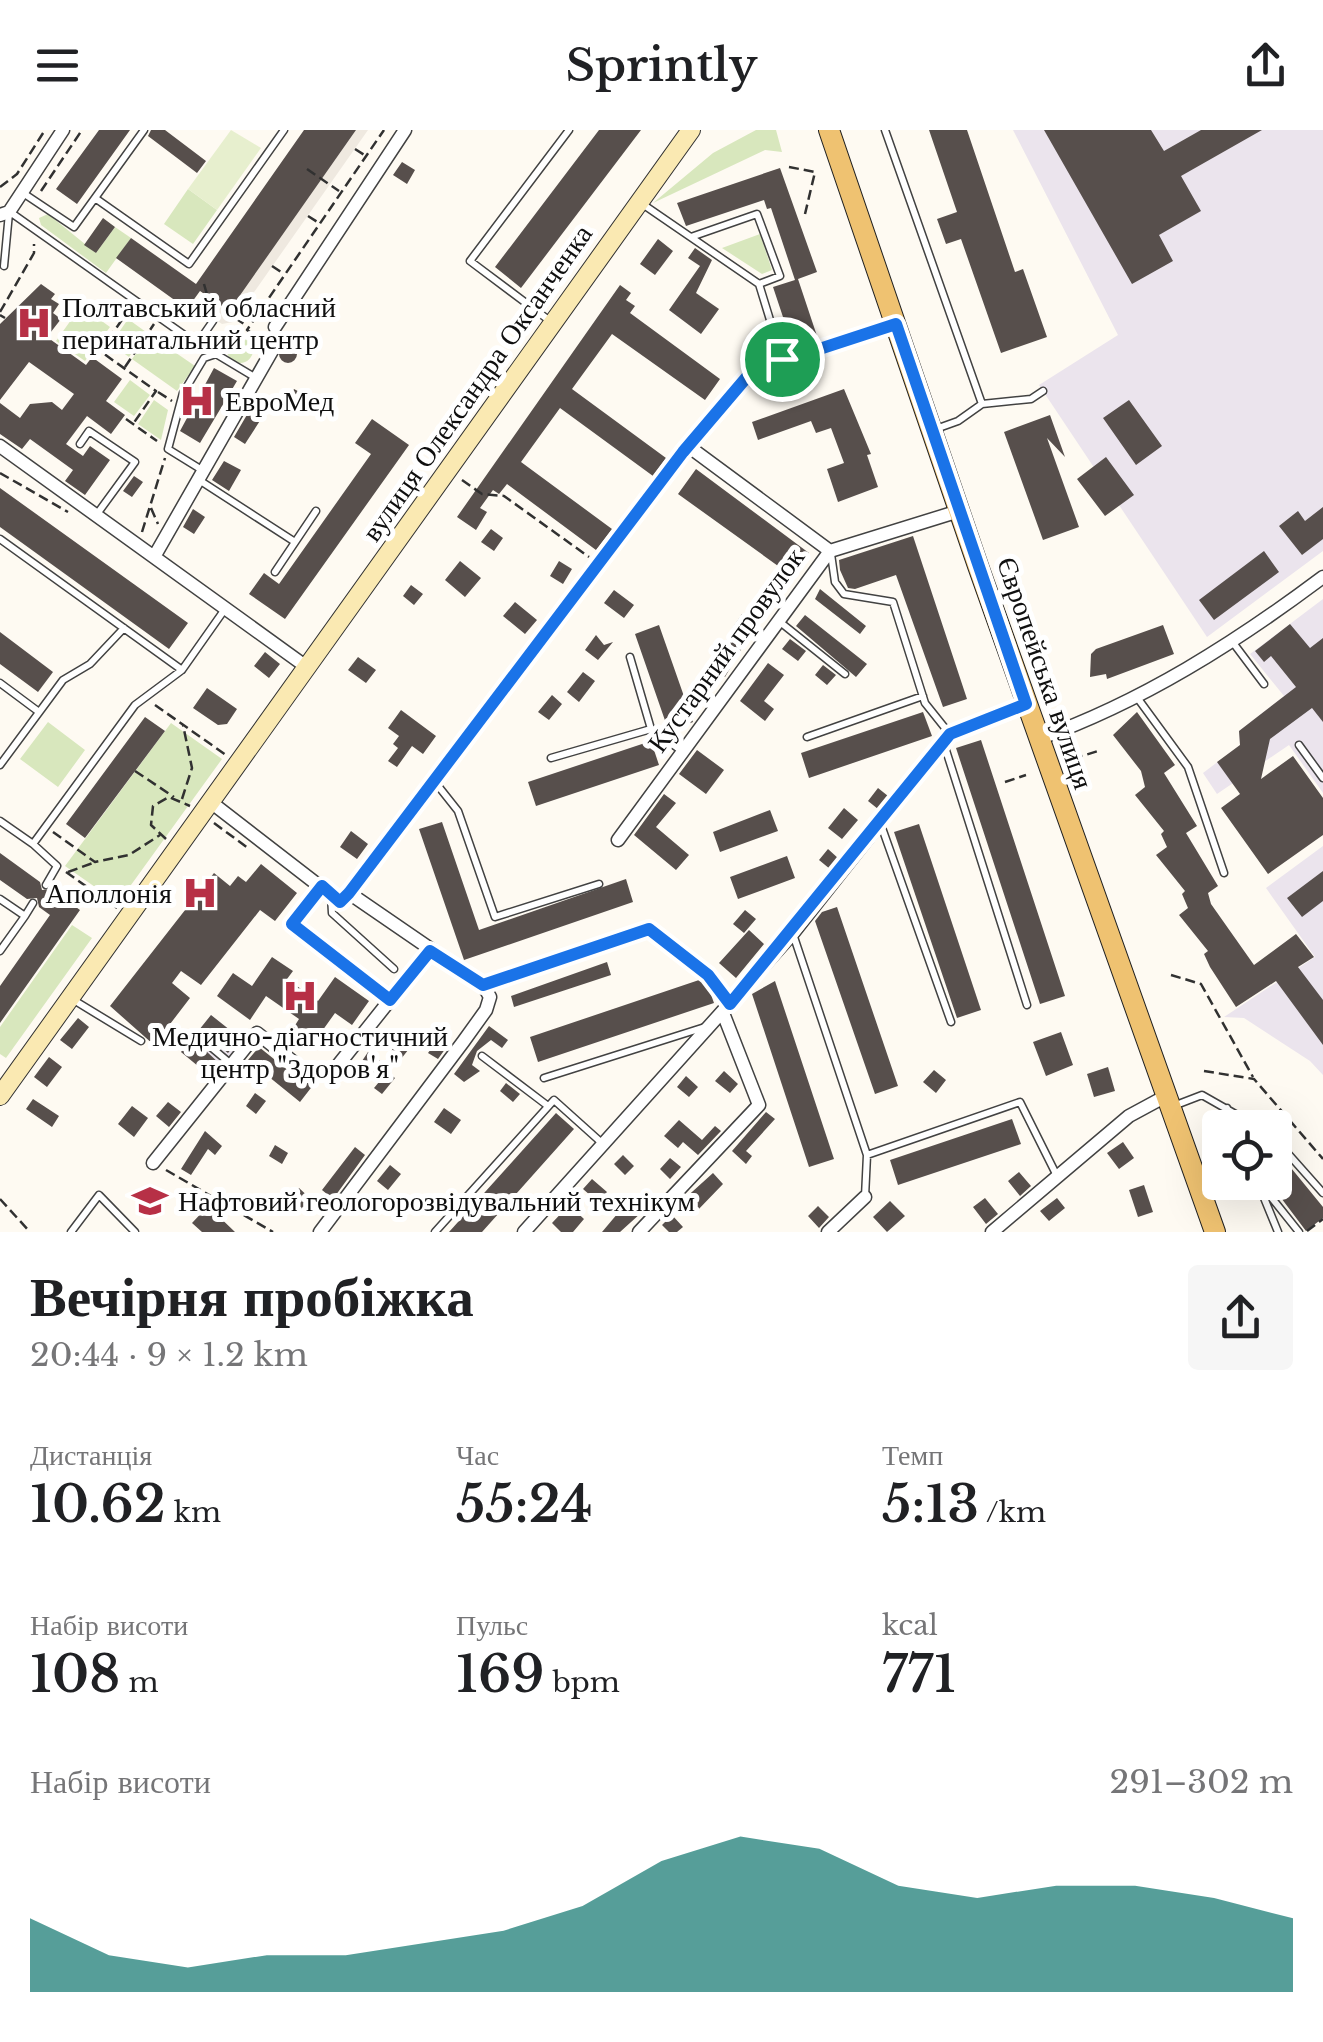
<!DOCTYPE html>
<html lang="uk">
<head>
<meta charset="utf-8">
<style>
  :root { --surface:#fff; --page:#f6f6f6; --text:#202124; --muted:#757577; --accent:#0f766e }
  body { margin:0; font-family:"Libre Baskerville",serif; background:var(--page); color:var(--text); height:100vh; display:flex; flex-direction:column; font-size:38px; white-space:nowrap }
  * { box-sizing:border-box; margin:0 }
  p { font-size:32px; color:var(--muted) }
  .icon { flex:none; width:55px; height:55px; fill:none; stroke:currentColor; stroke-width:2; stroke-linecap:round; stroke-linejoin:round }
  .map { position:relative; height:1102px; overflow:hidden }
  .sheet { display:flex; flex-direction:column; background:var(--surface); flex:1 }
  .sheet>* { flex:none }
  .tools { position:absolute; left:1202px; top:980px; display:grid; gap:20px }
  .tools a { display:grid; place-items:center; width:90px; height:90px; border-radius:10px; background:var(--surface); box-shadow:0 10px 40px #0002; font-size:50px }
  .pin { position:absolute; display:grid; place-items:center; width:85px; height:85px; color:#fff; margin:-42px; border:5px solid #fff; border-radius:50%; box-shadow:0 2px 10px #0007 }
  .round { display:grid; place-items:center; flex:none; width:105px; height:105px; border-radius:10px; background:var(--page) }
  .overview { display:flex; align-items:center; justify-content:space-between; height:170px; padding:0 30px }
  h1 { font-size:55px; font-weight:600; line-height:75px }
  .stats { display:grid; grid-template-columns:repeat(3,1fr); gap:15px; height:170px; padding:10px 30px }
  .stats div { display:grid; align-content:center }
  .stats b { font-size:50px; font-weight:600 }
  .stats small { font-size:28px; font-weight:400 }
  .stats p { font-size:28px }
  .chart { height:280px; padding:20px 30px }
  .chart p { display:flex; justify-content:space-between }
  .chart svg { width:100%; height:180px; margin-top:10px; fill:var(--accent); opacity:.7 }
  header { display:flex; justify-content:space-between; align-items:center; height:130px; padding:0 30px; background:var(--surface); font-size:45px; font-weight:600 }
  .map>svg:first-child { display:block }
  .industrial { fill:#ebe4ed }
  .green { fill:#d8e7bd }
  .pitch { fill:#e7efce }
  .plaza { fill:#efe9e0 }
  .building { fill:#574f4c }
  .lines { fill:none; stroke-linecap:round; stroke-linejoin:round }
  .service-casing { stroke:#424242; stroke-width:9 }
  .minor-casing { stroke:#424242; stroke-width:15 }
  .secondary-casing { stroke:#313131; stroke-width:20 }
  .primary-casing { stroke:#202020; stroke-width:22 }
  .path { stroke:#313131; stroke-width:2.5; stroke-dasharray:10 5; stroke-linecap:butt }
  .service { stroke:#fff; stroke-width:6 }
  .minor { stroke:#fff; stroke-width:12 }
  .secondary { stroke:#fae9b2; stroke-width:18 }
  .primary { stroke:#efc271; stroke-width:20 }
  .route-casing { stroke:#fff; stroke-width:20 }
  .route { stroke:#1a73e8; stroke-width:12 }
  .labels { text-anchor:middle; dominant-baseline:central; stroke-width:10; stroke-linejoin:round; paint-order:stroke }
  .poi-label { font-size:28px; fill:#0f0f0f; stroke:#fff; text-anchor:start }
  .street-label { font-size:28px; fill:#0f0f0f; stroke:#fff }
</style>
</head>
<body>
<header><svg class="icon" aria-label="menu" viewBox="0 0 24 24"><path d="M4 6h16M4 12h16M4 18h16"/></svg>Sprintly<svg class="icon" aria-label="share" viewBox="0 0 24 24"><path d="M12 15V3M7 8l5-5 5 5M5 13v7h14v-7"/></svg></header>
<div class="map">
<svg width="1323" height="1102" viewBox="0 0 1323 1102">
  <rect width="100%" height="100%" fill="#fefaf2"/>
  <path class="industrial" d="M1013 0H1323V421L1207 507 1039 255 1118 205Z
    M1323 469V663L1289 615 1217 664 1203 643 1240 615 1239 601 1284 566 1250 524Z
    M1323 716V945L1310 931 1244 888 1224 887 1315 827 1266 758Z
    M211 885 244 911 213 948 181 922Z"/>
  <path class="green" d="M756 0H776L782 22 765 20 653 73 713 23Z
    M188 59 217 80 193 114 164 94Z
    M48 84 96 123 115 97 131 108 106 143 41 95 39 88Z
    M760 104 772 140 762 144 722 118Z
    M81 176 110 197 85 231 56 211Z
    M128 189 146 202 129 227 111 214Z
    M150 205 195 236 177 261 132 229Z
    M227 220a13 13 0 1 1 26 0a13 13 0 1 1-26 0Z
    M130 250 150 265 134 286 114 272Z
    M154 270 168 280 161 310 138 294Z
    M48 592 85 620 58 657 20 629Z
    M171 593 222 629 118 773 65 736Z
    M72 795 92 808 6 928 0 924V897Z"/>
  <path class="pitch" d="M231 0 261 18 217 80 188 59Z"/>
  <path class="plaza" d="M356 0H368L233 192 222 194 204 182 211 169 229 180Z"/>
  <path class="building" d="M99 0H130L77 74 56 59Z
    M151 0H165L206 31 197 43 148 6Z
    M304 0H356L229 181 200 161 187 179 116 128 131 108 196 154Z
    M599 0H641L521 158 495 137Z
    M929 0H967L1015 142 1023 139 1047 207 1001 223 961 109 946 114 937 89 957 82Z
    M1044 0H1151L1164 21 1201 0H1262L1181 46 1201 81 1159 105 1173 131 1132 154Z
    M402 32 415 40 407 54 393 45Z
    M780 38 817 142 798 149 818 209 793 217 773 157 795 150 771 78 767 79 764 70 686 96 677 73Z
    M103 88 115 97 96 123 84 115Z
    M658 109 673 121 655 145 640 134Z
    M695 118 712 130 696 163 719 179 701 204 669 180 700 136 688 128Z
    M41 154 55 164 51 169 59 174 53 183 61 189 47 207 86 235 92 227 122 249 106 271 125 285 111 304 87 286 66 314 83 326 90 316 110 330 85 365 65 351 73 340 30 309 22 319 0 304V273L20 288 30 274 52 272 62 280 74 264 29 232 0 270V194Z
    M620 155 631 163 626 170 635 176 630 183 720 249 705 270 612 204 572 259 666 328 653 346 560 278 521 332 612 399 596 420 507 354 499 364 493 360 480 378 487 382 476 400 457 387Z
    M279 224a9 9 0 1 1 18 0a9 9 0 1 1-18 0Z
    M214 238 237 251 200 313 180 301Z
    M294 259 307 266 299 280 286 273Z
    M844 259 871 324 867 325 878 357 838 372 827 339 844 333 831 298 816 303 811 291 758 310 752 292Z
    M259 264 272 272 245 314 234 307Z
    M1129 270 1162 316 1136 335 1103 288Z
    M1050 285 1065 327 1047 308 1079 397 1043 410 1004 302Z
    M372 289 409 315 285 489 249 464 264 443 279 454 371 324 355 313Z
    M1106 327 1134 365 1105 386 1077 349Z
    M224 331 241 340 229 361 212 350Z
    M696 339 809 423 792 446 678 364Z
    M134 346 143 352 132 367 123 361Z
    M0 358 188 493 169 519 0 397Z
    M1323 377V409L1302 425 1279 396 1298 381 1305 391Z
    M193 379 205 387 194 404 183 397Z
    M491 399 503 408 494 421 481 412Z
    M913 406 967 569 943 577 896 445 855 459 848 458 840 440 839 430Z
    M1264 421 1279 442 1214 490 1199 470Z
    M460 431 481 448 465 467 445 450Z
    M559 431 572 439 563 454 550 446Z
    M411 455 423 464 414 475 403 466Z
    M820 459 866 496 860 504 815 469Z
    M614 460 634 475 624 488 604 473Z
    M515 472 537 490 525 504 503 486Z
    M742 484 756 494 725 547 712 538 734 507 729 503Z
    M805 485 867 534 856 547 796 496Z
    M1290 494 1310 518 1323 508V592L1312 578 1270 609 1261 649 1293 626 1323 668V705L1268 744 1221 678 1240 664 1217 632 1240 615 1239 601 1296 557 1271 526 1264 532 1255 521Z
    M659 495 693 592 669 602 635 504Z
    M1163 495 1174 524 1107 549 1106 544 1090 547 1091 524 1096 519Z
    M0 502 53 542 38 562 0 534Z
    M596 505 604 515 613 512 598 530 585 520Z
    M790 509 806 521 798 531 782 519Z
    M265 522 280 534 269 548 254 536Z
    M358 527 376 540 366 553 348 540Z
    M768 533 784 545 764 571 774 579 765 591 740 571Z
    M823 535 836 545 827 555 815 545Z
    M583 542 595 551 579 572 567 562Z
    M207 558 237 579 227 594 218 595 193 578Z
    M552 565 562 574 549 590 538 582Z
    M401 580 436 606 423 624 412 616 397 637 388 631 398 618 393 614 399 606 388 598Z
    M923 582 932 606 809 648 801 623Z
    M1137 582 1175 635 1164 643 1197 696 1186 703 1218 756 1208 763 1211 774 1254 835 1296 804 1314 827 1298 837 1323 870V915L1276 851 1236 877 1210 837 1204 824 1208 821 1179 785 1188 778 1182 764 1185 761 1156 725 1167 717 1161 704 1164 701 1135 665 1145 657 1141 641 1113 605Z
    M145 587 165 601 85 708 66 694Z
    M981 610 1065 866 1040 874 956 618Z
    M651 611 659 635 536 676 528 652Z
    M697 620 724 640 706 664 679 644Z
    M878 658 888 666 878 679 868 671Z
    M664 664 676 673 656 697 689 725 676 740 634 705Z
    M844 678 858 690 842 709 828 698Z
    M770 680 778 701 720 722 713 702Z
    M442 692 479 800 626 749 633 772 464 830 419 699Z
    M919 694 981 880 957 888 894 702Z
    M351 701 368 714 357 729 340 717Z
    M828 719 839 729 830 739 819 730Z
    M0 723 40 752 42 760 51 759 80 780 0 893V856L50 785 39 777 37 768 27 769 0 750Z
    M787 726 795 748 738 769 730 747Z
    M261 734 297 763 275 791 260 780 201 855 181 841 172 853 190 868 154 915 110 876 214 743 230 756 238 746 246 752Z
    M1323 741V771L1302 787 1287 768Z
    M837 777 898 956 875 964 815 791 822 782Z
    M745 780 756 789 744 803 733 794Z
    M749 800 764 814 736 848 719 833Z
    M272 827 293 841 287 849 318 871 335 847 369 871 352 895 335 883 315 911 294 897 299 889 266 866 250 890 217 866 233 843 252 856Z
    M607 832 611 845 514 877 511 866Z
    M705 848 714 873 538 932 530 907Z
    M775 851 834 1029 809 1037 752 864Z
    M211 885 240 908 228 923 199 900Z
    M78 888 89 897 72 919 60 910Z
    M489 896 508 910 502 918 491 910 477 921 472 935 480 941 464 952 454 944Z
    M1061 902 1073 935 1046 946 1033 912Z
    M402 907 412 915 401 929 391 921Z
    M192 908 220 934 210 946 181 922Z
    M438 909 448 915 438 929 428 923Z
    M259 917 300 950 314 954 300 972 248 930Z
    M368 922 387 936 384 940 395 948 382 964 374 958 379 952 358 937Z
    M49 927 62 937 47 957 34 947Z
    M1108 937 1115 961 1094 967 1087 944Z
    M934 940 946 950 936 963 923 952Z
    M724 941 738 954 730 963 715 951Z
    M686 946 698 957 689 967 677 957Z
    M506 953 520 964 513 972 500 961Z
    M255 963 266 971 256 984 246 976Z
    M33 969 59 986 52 997 26 979Z
    M168 972 181 982 169 997 156 986Z
    M132 976 148 988 134 1007 118 994Z
    M444 978 461 990 451 1004 434 992Z
    M766 982 775 989 746 1021 752 1026 746 1034 732 1021Z
    M556 983 574 999 482 1102H449Z
    M1012 989 1021 1014 898 1055 890 1030Z
    M679 990 702 1010 715 996 721 1001 698 1025 683 1012 678 1018 664 1006Z
    M205 1001 222 1016 215 1025 208 1019 191 1045 181 1039Z
    M1123 1012 1134 1028 1119 1039 1107 1023Z
    M275 1015 288 1023 282 1034 269 1026Z
    M355 1017 365 1025 333 1069 322 1060Z
    M623 1025 634 1036 625 1045 614 1034Z
    M670 1028 681 1037 670 1049 660 1039Z
    M1287 1033 1323 1077V1088L1306 1101 1269 1052H1275V1043Z
    M390 1035 401 1044 388 1060 377 1051Z
    M1019 1042 1031 1056 1020 1066 1008 1051Z
    M713 1043 723 1054 695 1083 682 1071Z
    M592 1049 607 1062 598 1072 583 1059Z
    M1144 1055 1153 1082 1138 1087 1129 1060Z
    M299 1058 312 1070 301 1082 288 1069Z
    M985 1068 998 1084 986 1094 973 1077Z
    M1057 1068 1065 1078 1049 1091 1040 1081Z
    M629 1070 641 1083 620 1102H602Z
    M890 1071 905 1086 887 1102 873 1087Z
    M569 1075 584 1089 573 1102H561L552 1093Z
    M208 1076 235 1102H202L192 1093Z
    M818 1076 829 1087 819 1098 808 1086Z
    M672 1085 683 1097 677 1102H669L662 1095Z"/>
  <g class="lines">
    <defs>
      <path id="service" d="M885 0 982 274 958 291 933 300
        M23 63 74 97 144 0
        M95 68 189 134 284 0
        M641 73 759 154 782 229
        M10 82 197 214 213 191
        M691 107 757 84 780 146 759 154
        M4 136 9 83
        M550 191 470 131 569 0
        M982 274 1031 269 1043 261
        M80 314 89 301 135 332 97 384
        M202 340 168 319 183 263 204 228 216 224 256 248
        M199 350 295 412
        M0 409 182 540
        M831 424 835 452 844 464 893 472 925 573 949 603
        M275 442 316 381
        M780 492 845 544
        M1234 514 1264 554
        M0 553 39 582
        M1136 566 1188 637 1224 743
        M651 599 682 621
        M807 607 923 566
        M944 614 1027 875
        M1299 615 1323 648
        M551 628 651 599 630 527
        M0 635 63 550 90 534 124 498
        M435 652 458 681 495 787 599 754
        M0 691 33 714 135 575 182 540 225 479
        M881 695 951 892
        M33 714 57 736 46 755
        M331 765 332 783 394 839
        M0 769 25 786 0 821
        M25 786 33 773
        M793 804 867 1025 865 1067
        M484 854 649 799
        M72 869 141 911
        M199 907 231 934
        M482 926 548 976
        M544 948 705 897
        M1176 975 1202 965 1260 998
        M1227 978 1235 998
        M1275 1009 1323 1063
        M867 1025 1020 972 1057 1046
        M1259 1052 1299 1102
        M1260 1058 1278 1102
        M71 1102 99 1065 135 1102
        M435 1102 554 970 603 1014"/>
      <path id="minor" d="M0 85 9 82 63 0
        M275 197 405 0
        M0 316 308 538
        M688 316 830 421
        M154 427 273 219
        M1038 609C1142 572 1235 513 1323 447
        M212 673 340 772 349 763 483 855 490 867 486 880 463 912 320 1102
        M618 710 830 421 959 381
        M349 763 683 322 752 241 896 194
        M153 1033 257 903 306 942 335 939 390 870 292 793 322 756
        M524 1102 793 803 950 604 1026 573
        M639 1102 759 975 723 883
        M828 1102 865 1067
        M992 1102 1129 986 1166 966"/>
      <path id="secondary" d="M0 966 691 0"/>
      <path id="primary" d="M829 0 978 436 1215 1102"/>
    </defs>
    <use href="#service" class="service-casing"/>
    <use href="#minor" class="minor-casing"/>
    <use href="#secondary" class="secondary-casing"/>
    <use href="#primary" class="primary-casing"/>
    <path class="path" d="M355 19 366 26
      M789 37 815 42 805 84
      M307 39 339 61
      M0 57 17 44 45 0
      M41 61 82 0
      M308 86 319 93
      M272 136 284 144
      M204 154 212 182
      M131 177 100 221 156 261 133 294
      M0 182 34 123V114
      M0 185 5 188
      M235 188 247 196
      M264 212 247 200 384 0
      M125 237 154 194
      M158 262 172 271
      M126 289 157 311
      M0 343 68 382
      M462 350 482 364 504 366 589 427
      M151 378 158 394
      M142 402 165 328
      M155 575 226 625
      M1073 629 1101 620
      M135 641 174 667
      M1005 652 1026 645
      M182 669 192 638 183 595
      M214 693 248 718
      M53 702 95 732 129 725 160 705
      M166 709 151 695 153 676 169 667 190 676
      M66 742 117 778
      M68 742 93 733
      M658 806 709 845 723 864
      M1171 845 1201 854 1253 947
      M397 861 424 828
      M1204 941 1254 949 1323 1029
      M1275 1038 1285 1032
      M166 1040 273 1102
      M1240 1060 1251 1053
      M0 1069 30 1102
      M1307 1101 1323 1089"/>
    <use href="#service" class="service"/>
    <use href="#minor" class="minor"/>
    <use href="#secondary" class="secondary"/>
    <use href="#primary" class="primary"/>
  </g>
  <g class="lines">
    <defs>
      <path id="route" d="M896 194 1026 574 950 604 730 874 708 845 649 799 483 855 430 821 390 870 292 794 322 756 340 772 349 763 683 322 752 241Z"/>
    </defs>
    <use href="#route" class="route-casing"/>
    <use href="#route" class="route"/>
  </g>
  <defs>
    <symbol id="hospital-bare" viewBox="-9 -9 18 18"><path d="M-5-5h3v3.5h4V-5h3V5h-3V1.5h-4V5h-3Z" fill="#b73046" stroke="#fff" stroke-width="2.5" paint-order="stroke"/></symbol>
    <symbol id="university-bare" viewBox="-9 -9 18 18"><path d="M0-5L7-2L0 1L-7-2ZM-4 1L0 2.5L4 1V4Q0 6-4 4Z" fill="#b73046" stroke="#fff" stroke-width="2.5" paint-order="stroke"/></symbol>
  </defs>
  <g fill-rule="evenodd">
    <use href="#hospital-bare" x="9" y="168" width="50" height="50"/>
    <use href="#hospital-bare" x="172" y="246" width="50" height="50"/>
    <use href="#hospital-bare" x="175" y="738" width="50" height="50"/>
    <use href="#hospital-bare" x="275" y="841" width="50" height="50"/>
    <use href="#university-bare" x="125" y="1046" width="50" height="50"/>
  </g>
  <g class="labels">
    <g class="poi-label">
      <text x="62" y="177">Полтавський обласний<tspan x="62" dy="32">перинатальний центр</tspan></text>
      <text x="225" y="271">ЕвроМед</text>
      <text x="172" y="763" text-anchor="end">Аполлонія</text>
      <text x="300" y="906" text-anchor="middle">Медично-діагностичний<tspan x="300" dy="32">центр "Здоров'я"</tspan></text>
      <text x="178" y="1071">Нафтовий геологорозвідувальний технікум</text>
    </g>
    <g class="street-label">
      <text transform="translate(477 253) rotate(-55)">вулиця Олександра Оксанченка</text>
      <text transform="translate(726 520) rotate(-54)">Кустарний провулок</text>
      <text transform="translate(1045 543) rotate(71)">Європейська вулиця</text>
    </g>
  </g>
</svg>
<div class="tools">
<a><svg class="icon" aria-label="locate" viewBox="0 0 24 24"><circle cx="12" cy="12" r="6"/><path d="M12 2v4M12 18v4M2 12h4M18 12h4"/></svg></a>
</div>
<div class="pin" style="left:782px;top:229px;background:#1e9e55"><svg class="icon" aria-label="arrive" viewBox="0 0 24 24"><path d="M6 21V4h12l-3 4 3 4H6"/></svg></div>
</div>
<section class="sheet">
<div class="overview"><div><h1>Вечірня пробіжка</h1><p>20:44 · 9 × 1.2 km</p></div><a class="round"><svg class="icon" aria-label="share" viewBox="0 0 24 24"><path d="M12 15V3M7 8l5-5 5 5M5 13v7h14v-7"/></svg></a></div>
<div class="stats">
<div><p>Дистанція</p><b>10.62<small> km</small></b></div>
<div><p>Час</p><b>55:24</b></div>
<div><p>Темп</p><b>5:13<small> /km</small></b></div>
</div>
<div class="stats">
<div><p>Набір висоти</p><b>108<small> m</small></b></div>
<div><p>Пульс</p><b>169<small> bpm</small></b></div>
<div><p>kcal</p><b>771</b></div>
</div>
<div class="chart"><p><span>Набір висоти</span>291–302 m</p>
<svg viewBox="0 0 160 44" preserveAspectRatio="none"><path d="M0 44V26L10 35L20 38L30 35L40 35L50 32L60 29L70 23L80 12L90 6L100 9L110 18L120 21L130 18L140 18L150 21L160 26V44z"/></svg>
</div>
</section>
</body>
</html>
